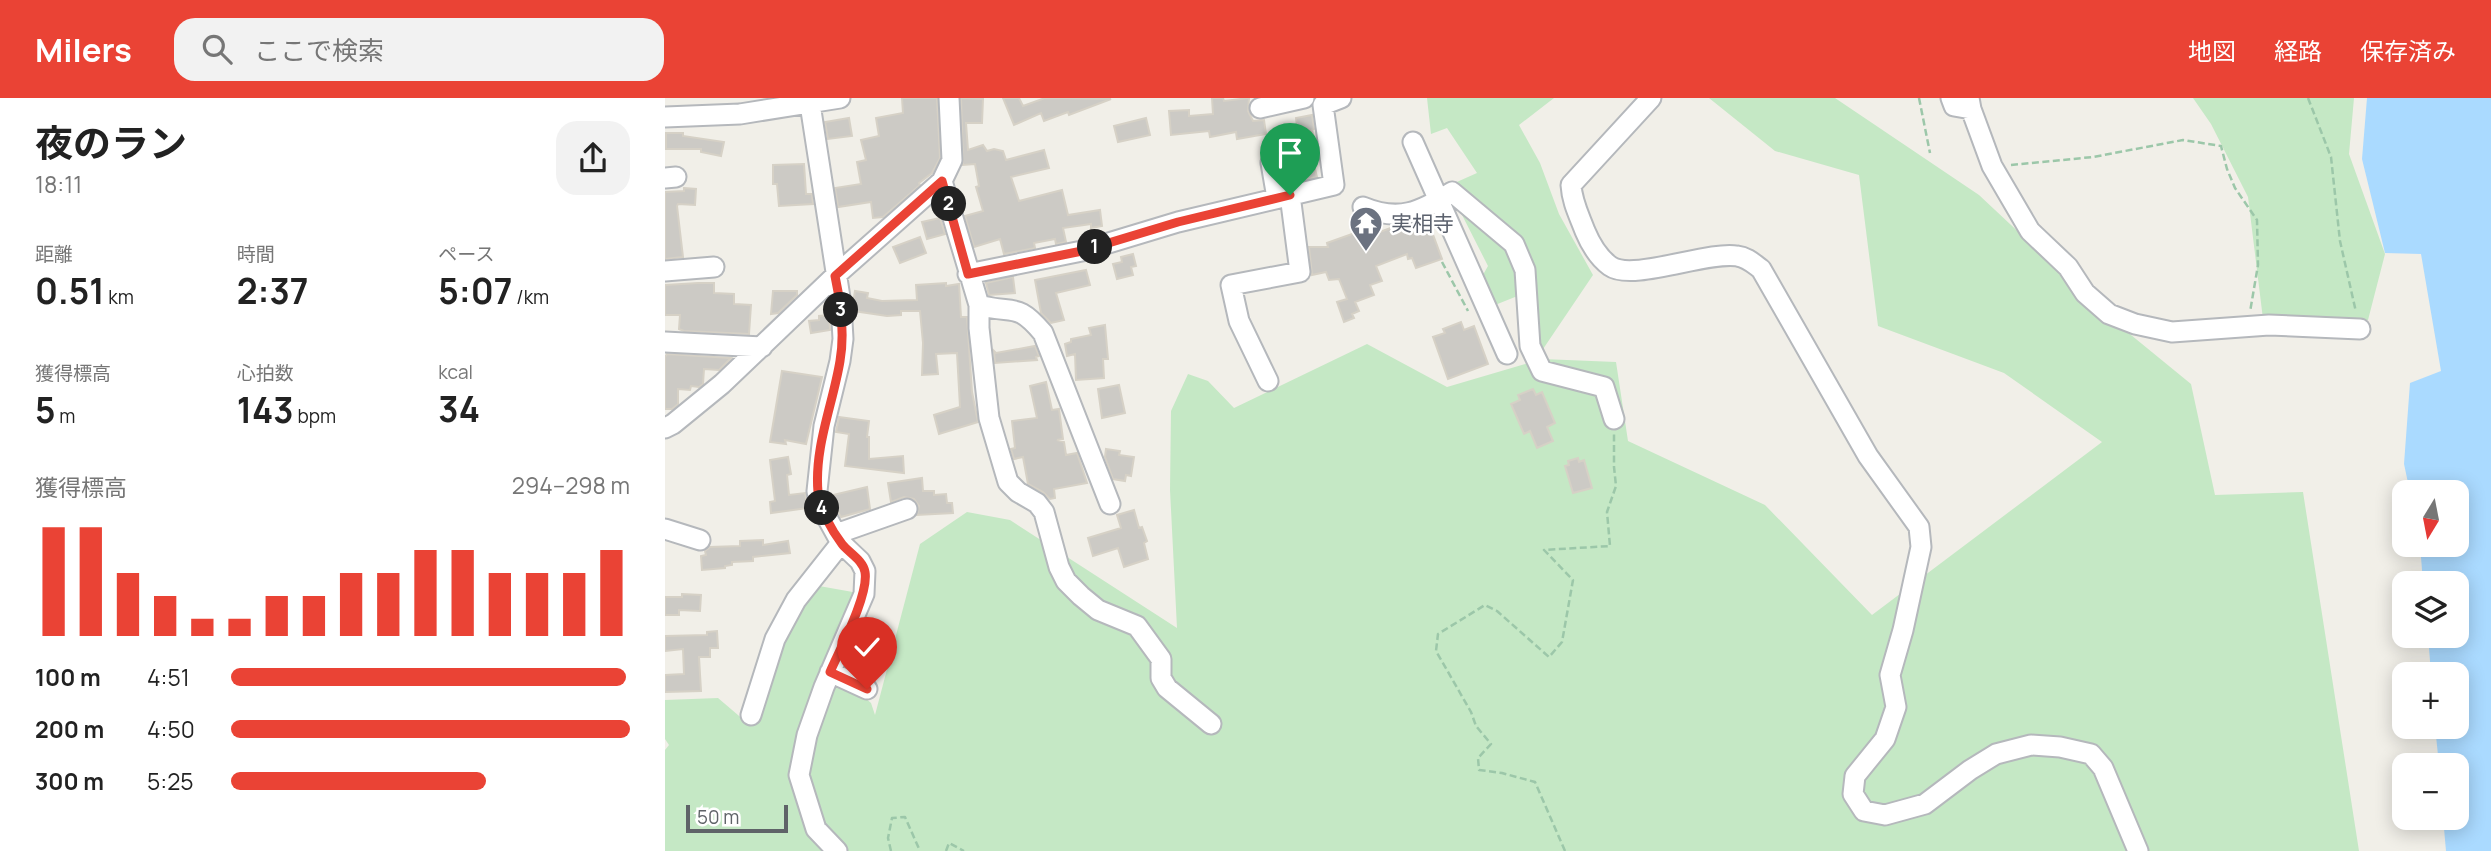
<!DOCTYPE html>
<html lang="ja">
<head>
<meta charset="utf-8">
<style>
  :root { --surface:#fff; --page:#f2f2f2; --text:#222; --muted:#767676; --accent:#ea4335 }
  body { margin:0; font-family:Manrope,"Noto Sans JP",sans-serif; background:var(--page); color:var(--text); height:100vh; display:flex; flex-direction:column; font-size:26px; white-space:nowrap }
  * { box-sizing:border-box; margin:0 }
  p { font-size:23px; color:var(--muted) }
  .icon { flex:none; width:38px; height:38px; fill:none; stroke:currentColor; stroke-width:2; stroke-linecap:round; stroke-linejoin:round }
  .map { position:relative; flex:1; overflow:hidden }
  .sheet { display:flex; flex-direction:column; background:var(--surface); width:665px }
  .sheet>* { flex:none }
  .needle { width:46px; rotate:190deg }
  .controls { position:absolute; left:1727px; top:382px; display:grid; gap:14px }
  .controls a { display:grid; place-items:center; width:77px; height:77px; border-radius:14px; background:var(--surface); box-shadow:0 4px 18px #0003; font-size:35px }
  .scale { position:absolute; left:21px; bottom:18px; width:102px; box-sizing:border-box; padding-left:7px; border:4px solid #5f6368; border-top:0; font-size:19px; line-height:24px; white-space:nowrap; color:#5f6368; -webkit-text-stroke:5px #fff; paint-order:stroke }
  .pin { position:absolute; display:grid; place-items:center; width:60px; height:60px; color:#fff; margin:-72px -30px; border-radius:50% 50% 50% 0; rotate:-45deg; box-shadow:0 0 7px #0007 }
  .pin .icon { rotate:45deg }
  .km { position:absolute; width:35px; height:35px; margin:-18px; border-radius:50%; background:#222; color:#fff; font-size:19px; line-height:35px; text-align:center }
  .round { display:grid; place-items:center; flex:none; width:74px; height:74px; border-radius:21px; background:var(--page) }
  .headline { display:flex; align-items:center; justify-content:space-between; height:119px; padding:0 35px }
  h1 { font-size:38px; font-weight:700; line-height:52px }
  .stats { display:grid; grid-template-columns:repeat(3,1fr); gap:10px; height:119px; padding:7px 35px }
  .stats div { display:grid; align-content:center }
  .stats b { font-size:35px; font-weight:700 }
  .stats small { font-size:19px; font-weight:400 }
  .stats p { font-size:19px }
  .chart { height:196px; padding:14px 35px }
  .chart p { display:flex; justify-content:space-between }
  .chart svg { width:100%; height:126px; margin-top:7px; stroke:var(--accent); stroke-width:6 }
  ul { padding:0 35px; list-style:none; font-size:23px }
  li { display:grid; grid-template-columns:112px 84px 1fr; align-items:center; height:52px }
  li i { height:18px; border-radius:9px; background:var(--accent) }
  header { display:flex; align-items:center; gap:42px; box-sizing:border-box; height:98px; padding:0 35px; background:var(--accent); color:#fff }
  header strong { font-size:33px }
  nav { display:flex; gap:38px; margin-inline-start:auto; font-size:24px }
  .search { width:490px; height:63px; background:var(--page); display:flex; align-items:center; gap:18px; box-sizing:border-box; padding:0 24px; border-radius:21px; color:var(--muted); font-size:26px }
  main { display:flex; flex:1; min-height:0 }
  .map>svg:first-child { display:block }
  .green { fill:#c5e8c5 }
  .water { fill:#aadaff }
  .building { fill:#cccac5; stroke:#d6d1c6; stroke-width:2 }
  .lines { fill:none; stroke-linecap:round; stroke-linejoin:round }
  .minor-casing { stroke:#b5b8bc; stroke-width:23 }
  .path { stroke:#9cc7a9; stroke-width:2.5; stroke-dasharray:7 3.5; stroke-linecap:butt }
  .minor { stroke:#fff; stroke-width:19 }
  .route-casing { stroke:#fff; stroke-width:14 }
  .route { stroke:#ea4335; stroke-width:9 }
  .labels { text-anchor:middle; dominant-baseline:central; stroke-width:5; stroke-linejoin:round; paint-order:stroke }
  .worship-label { font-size:21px; fill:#5b616d; stroke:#fff; text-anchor:start }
</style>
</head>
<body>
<header>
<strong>Milers</strong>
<div class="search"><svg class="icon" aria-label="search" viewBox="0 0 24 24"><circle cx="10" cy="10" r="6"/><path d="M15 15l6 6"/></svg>ここで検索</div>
<nav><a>地図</a><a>経路</a><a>保存済み</a></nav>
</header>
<main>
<section class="sheet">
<div class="headline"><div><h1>夜のラン</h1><p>18:11</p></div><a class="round"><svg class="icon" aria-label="share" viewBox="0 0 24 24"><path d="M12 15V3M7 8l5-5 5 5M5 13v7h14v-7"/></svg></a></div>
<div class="stats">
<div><p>距離</p><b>0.51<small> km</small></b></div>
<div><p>時間</p><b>2:37</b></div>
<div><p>ペース</p><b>5:07<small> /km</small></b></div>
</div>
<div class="stats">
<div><p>獲得標高</p><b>5<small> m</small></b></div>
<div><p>心拍数</p><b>143<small> bpm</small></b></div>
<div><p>kcal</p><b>34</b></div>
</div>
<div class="chart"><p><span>獲得標高</span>294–298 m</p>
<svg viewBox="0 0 160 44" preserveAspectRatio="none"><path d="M5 44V6M15 44V6M25 44V22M35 44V30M45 44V38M55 44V38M65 44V30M75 44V30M85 44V22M95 44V22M105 44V14M115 44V14M125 44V22M135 44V22M145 44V22M155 44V14"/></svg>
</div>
<ul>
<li><b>100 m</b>4:51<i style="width:99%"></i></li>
<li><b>200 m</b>4:50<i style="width:100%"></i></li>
<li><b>300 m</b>5:25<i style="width:64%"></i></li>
</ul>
</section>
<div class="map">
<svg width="1826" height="753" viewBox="0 0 1826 753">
  <rect width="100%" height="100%" fill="#f1efe8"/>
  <path class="green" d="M762 0H889L854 27 875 65 894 116 928 177 874 257 860 195 830 207 815 182 823 168 794 111 785 87 812 75 782 30 766 36Z
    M1044 0H1170L1314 97 1444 219 1526 286 1550 397 1638 394 1694 753H0V652L4 647 0 641V602L53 600 80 623 115 543 154 488 199 496 175 578 206 605 210 617 255 446 302 414 345 422 512 530 505 392 506 313 523 276 543 283 569 310 702 246 782 289 877 261 951 264 963 343 1100 407 1207 517 1437 344 1339 275 1213 228 1194 77 1110 53Z
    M1528 0H1689L1684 56 1720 156 1703 222 1598 221 1583 99 1546 26Z"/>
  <path class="water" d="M1702 0H1826V753H1781L1778 719H1792V667H1774L1770 628H1792V576H1766L1763 537H1792V485H1758L1755 446H1792V394H1745L1739 366 1745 285 1776 273 1756 156 1720 155 1697 61Z"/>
  <path class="building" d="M237 0H272L275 60 267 75 254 85 255 87 218 119 208 120 206 104 173 109 170 90 196 86 192 64 201 62 196 42 214 38 211 20 238 15Z
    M296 0 318 1 317 25H301L303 52 318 47 322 53 329 51 338 53 341 62 379 52 384 70 346 79 354 103 397 92 403 117 435 112 437 128 426 130V126L398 130 401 144 391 146 390 141 369 145 370 150 339 156 335 141 309 149 300 118 318 113 311 89 314 88 310 66 298 67Z
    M338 0H354L358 8 380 0 446 1 404 17 403 14 379 23 376 15 349 27Z
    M547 0H558L559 3 584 0 583 13 588 23 599 22 601 36 572 41 571 34 545 39 544 33 506 37 504 13 524 12V18L548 16Z
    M647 17 649 31 647 32 652 53 639 56 635 48 612 51 608 32 632 28 631 20Z
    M184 20 187 38 163 41 160 24Z
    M481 20 485 37 453 44 449 28Z
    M1 35H18V38L59 44 56 58 36 54V51H1Z
    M139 66 141 96H147L148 106 114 108 112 86H108V67Z
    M649 67 652 79 622 85 620 74Z
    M19 90 31 91 30 107 13 106 12 108 18 159 0 161V94L19 93Z
    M275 120 280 136 262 141 257 124Z
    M763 123 777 161 751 170 747 160 743 161 742 156 711 168 717 183 705 187 709 197 690 204 694 213 687 216 689 220 679 224 672 204 682 201 674 181 664 182 661 174 647 177 644 149H663L662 145 701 131 704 138 731 128Z
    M255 139 261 155 235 165 228 149Z
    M468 156 471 168 466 169 468 177 452 181 448 166 457 164 456 159Z
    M421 172 425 187 391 195 399 222 386 225 376 215 370 182Z
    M348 179 350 195 324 197 321 185Z
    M33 185H49V195L69 196V206L86 207 84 236 19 233 14 231 15 217H0V187Z
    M281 185V188L294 186 296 219H302L307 294 313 324 274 336 269 317 295 309 292 255 271 256 273 276 257 277 258 245 255 213H236V217L222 218 189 213 188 205 190 193 203 195 202 200 217 203 252 202 251 187Z
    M108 193H132V197L113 215 106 216Z
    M164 217 165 232 146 235 144 223 154 222V218Z
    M796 224 799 232 809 228 823 266 783 281 768 239 780 235 778 231Z
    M440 227 443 261H438L439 280 411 282 410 256 402 258 400 246 406 244V241L426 237 424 230Z
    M370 248 374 258 371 259 372 262 330 265 329 253 331 255Z
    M2 256 66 260 54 272 39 271 38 286 34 289 26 288 25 292 13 291V306L7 311H0V259Z
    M117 273 157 279 141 346 120 342 121 346 105 344Z
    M381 284 387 312 394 311 398 341 392 342 399 344 401 357 412 355 422 385 389 391 390 400 385 401 378 394 363 386 358 359 349 361 346 351 350 350 347 323 372 320 365 288Z
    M454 287 460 315 437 320 433 291Z
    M868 291 871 297 877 294 890 325 882 329 888 343 872 350 865 333 859 336 846 306 855 302 853 297Z
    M174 319 204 323 202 339H204V361L238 358 239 375 180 368 184 336 171 334Z
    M441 351 455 353 454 357 469 359 466 378 461 377 460 383 448 381 440 359Z
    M123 359 126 376 122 377 124 397 140 395 143 410 106 415 105 404 110 403 105 362Z
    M913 360 914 364 919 362 927 390 908 395 900 368 904 367 903 363Z
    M257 380 258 393H269V397L281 396 282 405H287L288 415 252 417 254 408 249 401 239 399 226 404 223 385Z
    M202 389 205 411 176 419 170 409 168 397Z
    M469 412 474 430 477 429 482 443 479 445 483 461 459 469 453 450 428 458 423 440 456 430 452 417Z
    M98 442V447L123 443 125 455 88 459V463L67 464V467L60 468V470L37 472 36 458 41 457 40 453 45 449 75 448V443Z
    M17 496 36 497 35 513 14 512V517H0V499H17Z
    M52 533 53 550H45V559H34L36 593 0 594V577L19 576 18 551 0 553V538L42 537V534Z"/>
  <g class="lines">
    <defs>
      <path id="minor" d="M986 0 906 87C907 104 914 117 920 133 925 145 934 160 945 168 967 184 1042 153 1072 158 1082 159 1089 166 1096 171L1203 358 1254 429 1256 449 1238 532 1225 577 1231 609 1220 641 1190 678 1188 696 1199 713 1220 717 1260 706 1305 672 1331 656 1366 647 1395 649 1426 656 1438 670 1473 753
        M1286 0 1289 8 1306 11
        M1304 0 1306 11 1327 68 1365 133 1403 169 1420 195 1444 216 1470 226 1507 234 1604 227 1695 231
        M145 6 176 206 178 241 175 263 159 328 152 393 154 405 176 445 195 463 200 473 199 496 159 589 142 637 134 677 151 731 172 753
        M595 10 639 0
        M0 19 75 16 175 0
        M748 44 842 256
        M0 80 11 79
        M277 83 314 207C349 217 351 203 378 235L445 406
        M612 100 606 65 628 60
        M698 109C734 124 755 114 787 94L849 146 860 172 865 248 877 273 939 289 949 321
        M0 173 49 169
        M303 176 417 153 513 124 669 87 658 7 676 0
        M314 207V230L324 320 343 384 353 394 372 405 379 414 394 469 401 483 416 498 433 512 472 528 496 561V580L502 590 546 626
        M0 244 97 249
        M603 283 574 223 566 187 635 174 625 97
        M0 330 8 326 57 286 170 178 277 83 287 62 284 0
        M0 431 35 442
        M171 436 242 411
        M165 574 202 591
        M86 617 110 541 131 502 176 445"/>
    </defs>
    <use href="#minor" class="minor-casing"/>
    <path class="path" d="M1254 0 1265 55
      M1643 0 1666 59 1675 143 1691 214
      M1346 67 1428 59 1518 42 1556 48 1562 71 1570 90 1592 122 1593 167 1585 214
      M777 164 803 213
      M226 753 223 740 227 720 240 719 255 753
      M281 753 284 745 299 753
      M900 753 870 684 837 675 814 672 813 660 826 646 811 628 806 614 771 553 773 536 820 507 832 513 884 559 897 544 908 482 879 452 945 448 942 414 951 388 949 369V336"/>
    <use href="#minor" class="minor"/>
  </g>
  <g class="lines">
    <defs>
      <path id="route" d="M202 591 165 574C175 551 204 497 200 474 198 462 184 455 177 446 167 433 154 410 153 394 149 349 168 306 175 263 180 235 176 206 170 178L277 83 303 176 417 153 513 124 625 97"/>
    </defs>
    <use href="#route" class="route-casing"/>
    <use href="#route" class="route"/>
  </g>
  <defs>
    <symbol id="temple-pin" viewBox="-11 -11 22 30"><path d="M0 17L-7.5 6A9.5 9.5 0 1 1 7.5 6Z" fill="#6b7280" stroke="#fff"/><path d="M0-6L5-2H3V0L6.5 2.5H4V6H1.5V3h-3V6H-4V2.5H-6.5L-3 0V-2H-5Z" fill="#fff"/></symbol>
  </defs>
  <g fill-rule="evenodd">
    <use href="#temple-pin" x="682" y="106" width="38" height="52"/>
  </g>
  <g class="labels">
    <g class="worship-label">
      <text x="726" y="125">実相寺</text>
    </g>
  </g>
</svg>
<div class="controls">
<a><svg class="needle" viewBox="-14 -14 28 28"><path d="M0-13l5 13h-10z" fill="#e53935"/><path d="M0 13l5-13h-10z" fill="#767676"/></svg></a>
<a><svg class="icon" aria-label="layers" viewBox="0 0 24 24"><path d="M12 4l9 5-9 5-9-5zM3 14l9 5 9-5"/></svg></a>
<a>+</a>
<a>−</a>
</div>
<div class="scale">50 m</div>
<div class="pin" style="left:625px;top:97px;background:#1e9e55"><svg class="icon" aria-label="arrive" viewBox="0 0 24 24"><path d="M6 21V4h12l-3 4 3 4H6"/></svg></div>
<div class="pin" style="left:202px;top:591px;background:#d93025"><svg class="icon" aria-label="check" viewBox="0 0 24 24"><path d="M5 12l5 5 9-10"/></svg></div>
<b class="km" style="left:430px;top:149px">1</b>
<b class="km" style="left:284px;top:106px">2</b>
<b class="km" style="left:176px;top:212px">3</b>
<b class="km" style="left:157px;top:410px">4</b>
</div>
</main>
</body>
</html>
